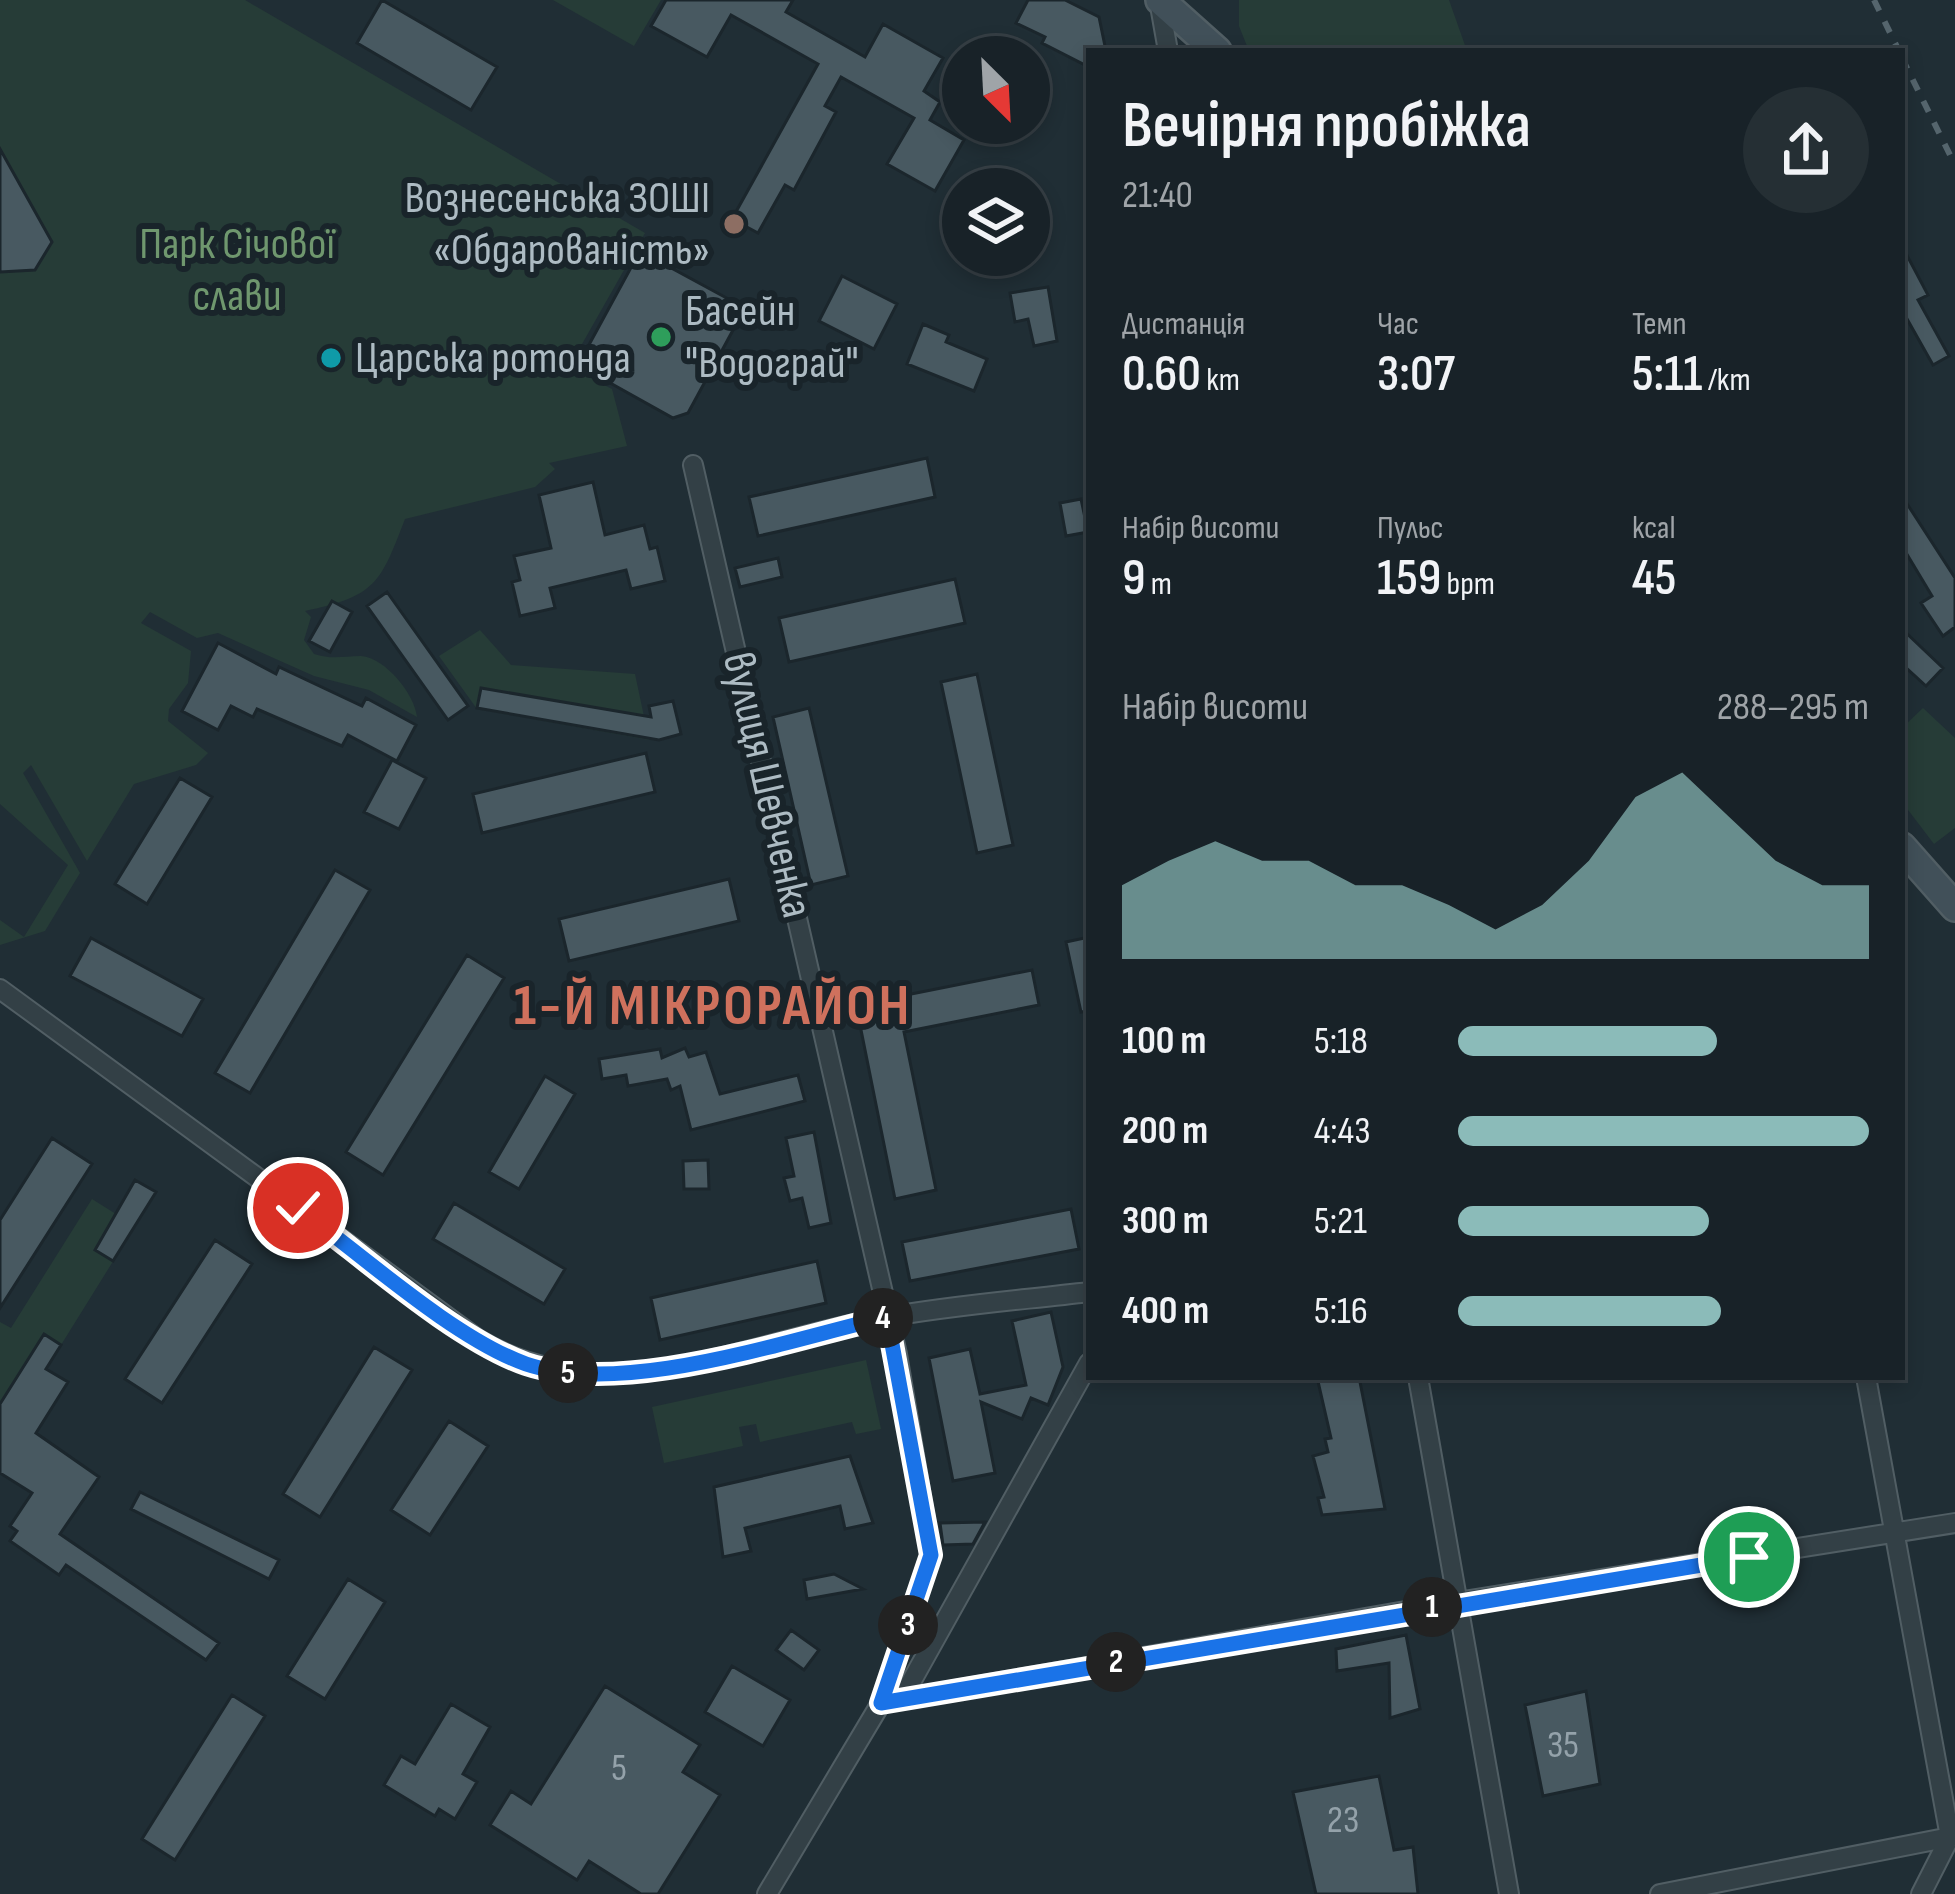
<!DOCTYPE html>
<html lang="uk">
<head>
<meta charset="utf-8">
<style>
  :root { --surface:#182228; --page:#252f34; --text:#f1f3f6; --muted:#9fa4a8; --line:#363f45; --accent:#8bbbb9 }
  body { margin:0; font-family:"Sofia Sans Condensed",sans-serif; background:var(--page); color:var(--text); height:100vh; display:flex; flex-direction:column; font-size:45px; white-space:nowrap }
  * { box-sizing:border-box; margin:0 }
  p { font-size:39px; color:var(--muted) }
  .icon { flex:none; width:66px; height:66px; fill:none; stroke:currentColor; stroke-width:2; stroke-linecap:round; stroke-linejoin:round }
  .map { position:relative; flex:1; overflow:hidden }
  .sheet { position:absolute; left:1086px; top:48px; width:819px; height:1332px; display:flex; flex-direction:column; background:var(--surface); border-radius:0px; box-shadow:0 6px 18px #0003,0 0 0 3px var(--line) }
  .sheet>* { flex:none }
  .needle { width:78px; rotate:156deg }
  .tools { position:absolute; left:942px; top:36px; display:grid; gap:24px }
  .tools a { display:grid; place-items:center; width:108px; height:108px; border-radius:50%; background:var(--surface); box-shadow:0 6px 18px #0003,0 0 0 3px var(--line); font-size:60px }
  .pin { position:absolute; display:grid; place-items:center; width:102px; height:102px; color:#fff; margin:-51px; border:6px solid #fff; border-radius:50%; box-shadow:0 3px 12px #0007 }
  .km { position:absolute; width:60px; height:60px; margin:-30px; border-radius:50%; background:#222; color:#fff; font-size:33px; line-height:60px; text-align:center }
  .round { display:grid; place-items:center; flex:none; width:126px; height:126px; border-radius:63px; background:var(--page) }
  .summary { display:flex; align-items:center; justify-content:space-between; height:204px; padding:0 36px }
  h1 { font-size:66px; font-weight:600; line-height:90px }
  .metrics { display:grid; grid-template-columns:repeat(3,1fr); gap:18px; height:204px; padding:12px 36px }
  .metrics div { display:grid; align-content:center }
  .metrics b { font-size:51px; font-weight:600 }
  .metrics small { font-size:33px; font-weight:400 }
  .metrics p { font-size:33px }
  .chart { height:336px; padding:24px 36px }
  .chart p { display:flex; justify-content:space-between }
  .chart svg { width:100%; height:216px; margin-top:12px; fill:var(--accent); opacity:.7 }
  ul { padding:0 36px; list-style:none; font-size:39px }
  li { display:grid; grid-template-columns:192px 144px 1fr; align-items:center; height:90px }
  li i { height:30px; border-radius:15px; background:var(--accent) }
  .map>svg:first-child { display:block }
  .green { fill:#263c37 }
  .building { fill:#485961; stroke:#1b262c; stroke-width:3 }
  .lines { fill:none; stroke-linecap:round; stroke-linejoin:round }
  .minor-casing { stroke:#515e64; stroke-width:22 }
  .secondary-casing { stroke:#515e64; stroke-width:32 }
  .minor { stroke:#334046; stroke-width:18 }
  .secondary { stroke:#415059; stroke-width:27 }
  .rail { stroke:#55656d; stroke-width:6; stroke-dasharray:12 12; stroke-linecap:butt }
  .route-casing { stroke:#fff; stroke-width:24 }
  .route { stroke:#1a73e8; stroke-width:15 }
  .education-dot { fill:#8d6e63; stroke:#19242a; stroke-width:4.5 }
  .leisure-dot { fill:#2e9e5b; stroke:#19242a; stroke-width:4.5 }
  .culture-dot { fill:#0f9aa8; stroke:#19242a; stroke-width:4.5 }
  .labels { text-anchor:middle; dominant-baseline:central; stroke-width:12; stroke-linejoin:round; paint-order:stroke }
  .number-label { font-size:39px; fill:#94a2aa }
  .poi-label { font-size:45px; fill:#adbbc3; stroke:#19242a; text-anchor:start }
  .park-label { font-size:45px; fill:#6f976e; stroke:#19242a }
  .street-label { font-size:45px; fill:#adbbc3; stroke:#19242a }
  .district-label { font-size:57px; font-weight:bold; letter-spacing:3px; fill:#cf715d; stroke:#19242a }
</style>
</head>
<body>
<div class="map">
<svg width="1955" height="1894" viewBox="0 0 1955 1894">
  <rect width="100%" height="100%" fill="#202e35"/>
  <path class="green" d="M0 0H245L645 233 569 367 612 389 627 446 549 463 555 469 535 487 405 519C380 584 376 596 305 611L311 617 304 640 314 654C332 660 344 656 361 656 386 658 415 695 417 717L369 690 314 676 218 633 197 638 150 612 141 623 191 651 188 683 169 709 168 721 208 753 196 765 134 784 87 861 31 765 23 773 80 873 45 931 0 945V920L24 937 68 865 0 804Z
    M553 0H661L634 46Z
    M1239 0H1449L1467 51H1249L1239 26Z
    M480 630 511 665 635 674 649 740 477 709 439 656Z
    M1923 708 1955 738V828L1934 844 1902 802V728Z
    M92 1199 135 1226 0 1443V1322L11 1328Z
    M866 1360 881 1429 856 1434 852 1422 760 1442 756 1424 739 1427 743 1446 664 1463 652 1407Z"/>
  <path class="building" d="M382 0 497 67 471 110 357 43Z
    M666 0H793L786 12 865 57 883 24 943 58 924 91 940 102 930 120 964 140 935 191 887 164 914 118 841 77 825 106 836 112 794 190 785 185 758 233 732 219 818 64 731 15 707 57 651 26Z
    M1028 0H1065L1099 17 1106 51H1089V67L1042 43 1045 37 1016 23Z
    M0 149 52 242 35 270 0 272Z
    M1902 246 1928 295 1918 300 1949 356 1933 365 1902 310Z
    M640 251 745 308 688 413 673 418 578 365Z
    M842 276 897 304 874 349 819 321Z
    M1048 287 1057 341 1034 346 1028 319 1015 322 1010 293Z
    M923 324 949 335 946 342 987 359 974 391 907 364Z
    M927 458 935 497 758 536 749 497Z
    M593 482 605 535 644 525 650 549 657 547 665 581 631 589 626 570 550 588 555 608 520 616 512 582 520 580 514 556 551 548 539 495Z
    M1902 496 1955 578V627L1943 636 1921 603 1932 596 1902 546Z
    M1081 499 1088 532 1066 536 1060 503Z
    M778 558 782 577 740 587 735 568Z
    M955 579 965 623 789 662 779 618Z
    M387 592 468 706 448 720 367 606Z
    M332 601 352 612 330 652 309 641Z
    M1902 629 1943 668 1926 686 1902 664Z
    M218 643 276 674 279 667 362 706 366 698 416 725 397 761 348 735 342 746 257 709 253 717 231 706 218 730 182 711Z
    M977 674 1013 845 977 853 941 682Z
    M481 688 651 717 649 706 673 701 681 734 659 740 477 708Z
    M809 708 848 876 811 885 773 717Z
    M646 753 655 792 482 833 473 794Z
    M392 760 426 778 399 829 364 812Z
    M180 778 212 797 147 904 115 884Z
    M335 870 370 890 250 1093 215 1073Z
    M729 879 739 921 569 961 559 919Z
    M1089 937V1011L1081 1012 1066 942Z
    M91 938 203 999 182 1036 70 976Z
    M467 955 504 978 383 1175 346 1152Z
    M1032 970 1039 1005 904 1032 936 1190 895 1199 856 1005Z
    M685 1048 689 1057 706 1052 720 1094 798 1075 805 1101 691 1130 680 1086 671 1090 667 1079 628 1086 626 1075 602 1079 599 1059 660 1049 662 1058Z
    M545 1076 575 1094 519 1189 489 1172Z
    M814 1132 831 1223 809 1228 802 1198 790 1201 784 1178 794 1176 786 1138Z
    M52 1138 92 1164 0 1308V1220Z
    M708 1160 709 1189H684L683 1161Z
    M135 1180 156 1192 113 1261 95 1250Z
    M454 1203 565 1269 544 1304 433 1239Z
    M1071 1209 1079 1249 910 1281 902 1242Z
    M215 1240 252 1264 162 1403 125 1379Z
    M817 1261 826 1303 660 1340 651 1298Z
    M1051 1312 1063 1367 1048 1405 1031 1398 1022 1419 981 1402 995 1473 953 1481 929 1358 970 1349 980 1394 1026 1385 1012 1321Z
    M44 1334 61 1345 46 1369 68 1382 36 1433 99 1477 60 1534 219 1643 206 1660 66 1565 59 1575 10 1541 17 1531 10 1526 32 1493 0 1473V1404Z
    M374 1347 412 1370 320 1517 283 1494Z
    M1317 1377H1359L1385 1509 1322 1515 1318 1498 1324 1497 1313 1456 1328 1452 1325 1439 1331 1438Z
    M449 1421 488 1446 430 1535 391 1510Z
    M850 1456 873 1523 845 1529 840 1506 745 1528 751 1551 723 1557 714 1487Z
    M140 1492 279 1560 269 1579 131 1509Z
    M985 1522 973 1544 943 1545 940 1523Z
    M834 1574 863 1589 807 1599 804 1580Z
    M348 1579 385 1602 325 1699 287 1676Z
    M791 1630 819 1650 804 1670 776 1650Z
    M1406 1635 1420 1709 1390 1718 1389 1663 1337 1671 1336 1649Z
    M732 1666 790 1700 763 1746 705 1712Z
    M605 1686 700 1745 683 1772 720 1795 658 1894H641L589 1861 577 1880 490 1825 511 1791 531 1804Z
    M1586 1691 1600 1784 1543 1796 1525 1705Z
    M232 1695 265 1716 175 1860 142 1839Z
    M451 1704 490 1727 463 1774 477 1782 455 1819 439 1809 435 1816 384 1785 401 1756 415 1764Z
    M1379 1776 1394 1850 1413 1847 1418 1894H1316L1293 1792Z"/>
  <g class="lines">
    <defs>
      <path id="minor" d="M1159 0 1168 51
        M693 465 897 1354 931 1555 881 1703 767 1894
        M0 989 479 1340C607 1417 755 1339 888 1317 954 1305 1022 1300 1089 1292
        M1418 1377 1509 1894
        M1866 1377 1950 1837 1921 1894
        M901 1700 1089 1363
        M881 1703 1457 1602 1955 1523
        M1660 1894 1955 1836"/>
      <path id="secondary" d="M1160 0 1217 51
        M1902 847 1955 907"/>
    </defs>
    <use href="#minor" class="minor-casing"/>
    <use href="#secondary" class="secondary-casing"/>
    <use href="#minor" class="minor"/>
    <use href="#secondary" class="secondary"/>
    <path class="rail" d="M1874 0 1899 51
      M1902 58 1955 165"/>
  </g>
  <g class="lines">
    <defs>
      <path id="route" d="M298 1208C362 1255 455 1339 526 1364 624 1397 787 1340 887 1317L931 1555 881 1703 1749 1557"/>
    </defs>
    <use href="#route" class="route-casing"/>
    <use href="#route" class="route"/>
  </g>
  <circle class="education-dot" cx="734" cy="224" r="12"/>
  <circle class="leisure-dot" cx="661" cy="337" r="12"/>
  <circle class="culture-dot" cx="331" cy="358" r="12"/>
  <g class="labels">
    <g class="number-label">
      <text x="1563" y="1745">35</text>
      <text x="619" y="1768">5</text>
      <text x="1343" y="1820">23</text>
    </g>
    <g class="poi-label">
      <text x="710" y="198" text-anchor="end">Вознесенська ЗОШІ<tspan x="710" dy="52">«Обдарованість»</tspan></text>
      <text x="685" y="311">Басейн<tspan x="685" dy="52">"Водограй"</tspan></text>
      <text x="355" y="358">Царська ротонда</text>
    </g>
    <g class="park-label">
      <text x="237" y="244">Парк Січової<tspan x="237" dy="52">слави</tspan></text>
    </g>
    <g class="street-label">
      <text transform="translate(767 785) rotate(77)">вулиця Шевченка</text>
    </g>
    <g class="district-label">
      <text x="713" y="1007">1-Й МІКРОРАЙОН</text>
    </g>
  </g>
</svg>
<div class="tools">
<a><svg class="needle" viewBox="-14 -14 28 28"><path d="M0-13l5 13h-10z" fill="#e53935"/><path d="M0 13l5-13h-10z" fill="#9fa4a8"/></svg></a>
<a><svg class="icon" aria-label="layers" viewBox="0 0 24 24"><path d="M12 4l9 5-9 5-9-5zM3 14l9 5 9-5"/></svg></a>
</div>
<div class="pin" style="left:1749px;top:1557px;background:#1e9e55"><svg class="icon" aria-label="arrive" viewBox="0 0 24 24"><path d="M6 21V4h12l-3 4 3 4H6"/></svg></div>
<div class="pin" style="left:298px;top:1208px;background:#d93025"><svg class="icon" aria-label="check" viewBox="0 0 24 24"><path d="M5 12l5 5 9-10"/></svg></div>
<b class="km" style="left:1432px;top:1607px">1</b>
<b class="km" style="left:1116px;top:1662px">2</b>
<b class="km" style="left:908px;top:1625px">3</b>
<b class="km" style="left:883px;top:1318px">4</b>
<b class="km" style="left:568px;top:1373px">5</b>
<section class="sheet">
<div class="summary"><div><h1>Вечірня пробіжка</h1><p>21:40</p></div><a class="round"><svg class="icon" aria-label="share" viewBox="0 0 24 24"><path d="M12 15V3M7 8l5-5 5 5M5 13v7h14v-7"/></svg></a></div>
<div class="metrics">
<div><p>Дистанція</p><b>0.60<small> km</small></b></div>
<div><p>Час</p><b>3:07</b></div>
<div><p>Темп</p><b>5:11<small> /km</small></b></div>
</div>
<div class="metrics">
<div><p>Набір висоти</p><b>9<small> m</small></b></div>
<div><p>Пульс</p><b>159<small> bpm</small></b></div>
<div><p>kcal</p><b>45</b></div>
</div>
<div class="chart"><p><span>Набір висоти</span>288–295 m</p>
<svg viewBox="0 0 160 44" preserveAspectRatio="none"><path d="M0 44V29L10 24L20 20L30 24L40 24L50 29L60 29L70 33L80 38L90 33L100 24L110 11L120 6L130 15L140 24L150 29L160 29V44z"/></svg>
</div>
<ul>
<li><b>100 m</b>5:18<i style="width:63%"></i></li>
<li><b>200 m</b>4:43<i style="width:100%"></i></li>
<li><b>300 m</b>5:21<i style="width:61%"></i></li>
<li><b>400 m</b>5:16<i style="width:64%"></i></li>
</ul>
</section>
</div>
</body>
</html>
